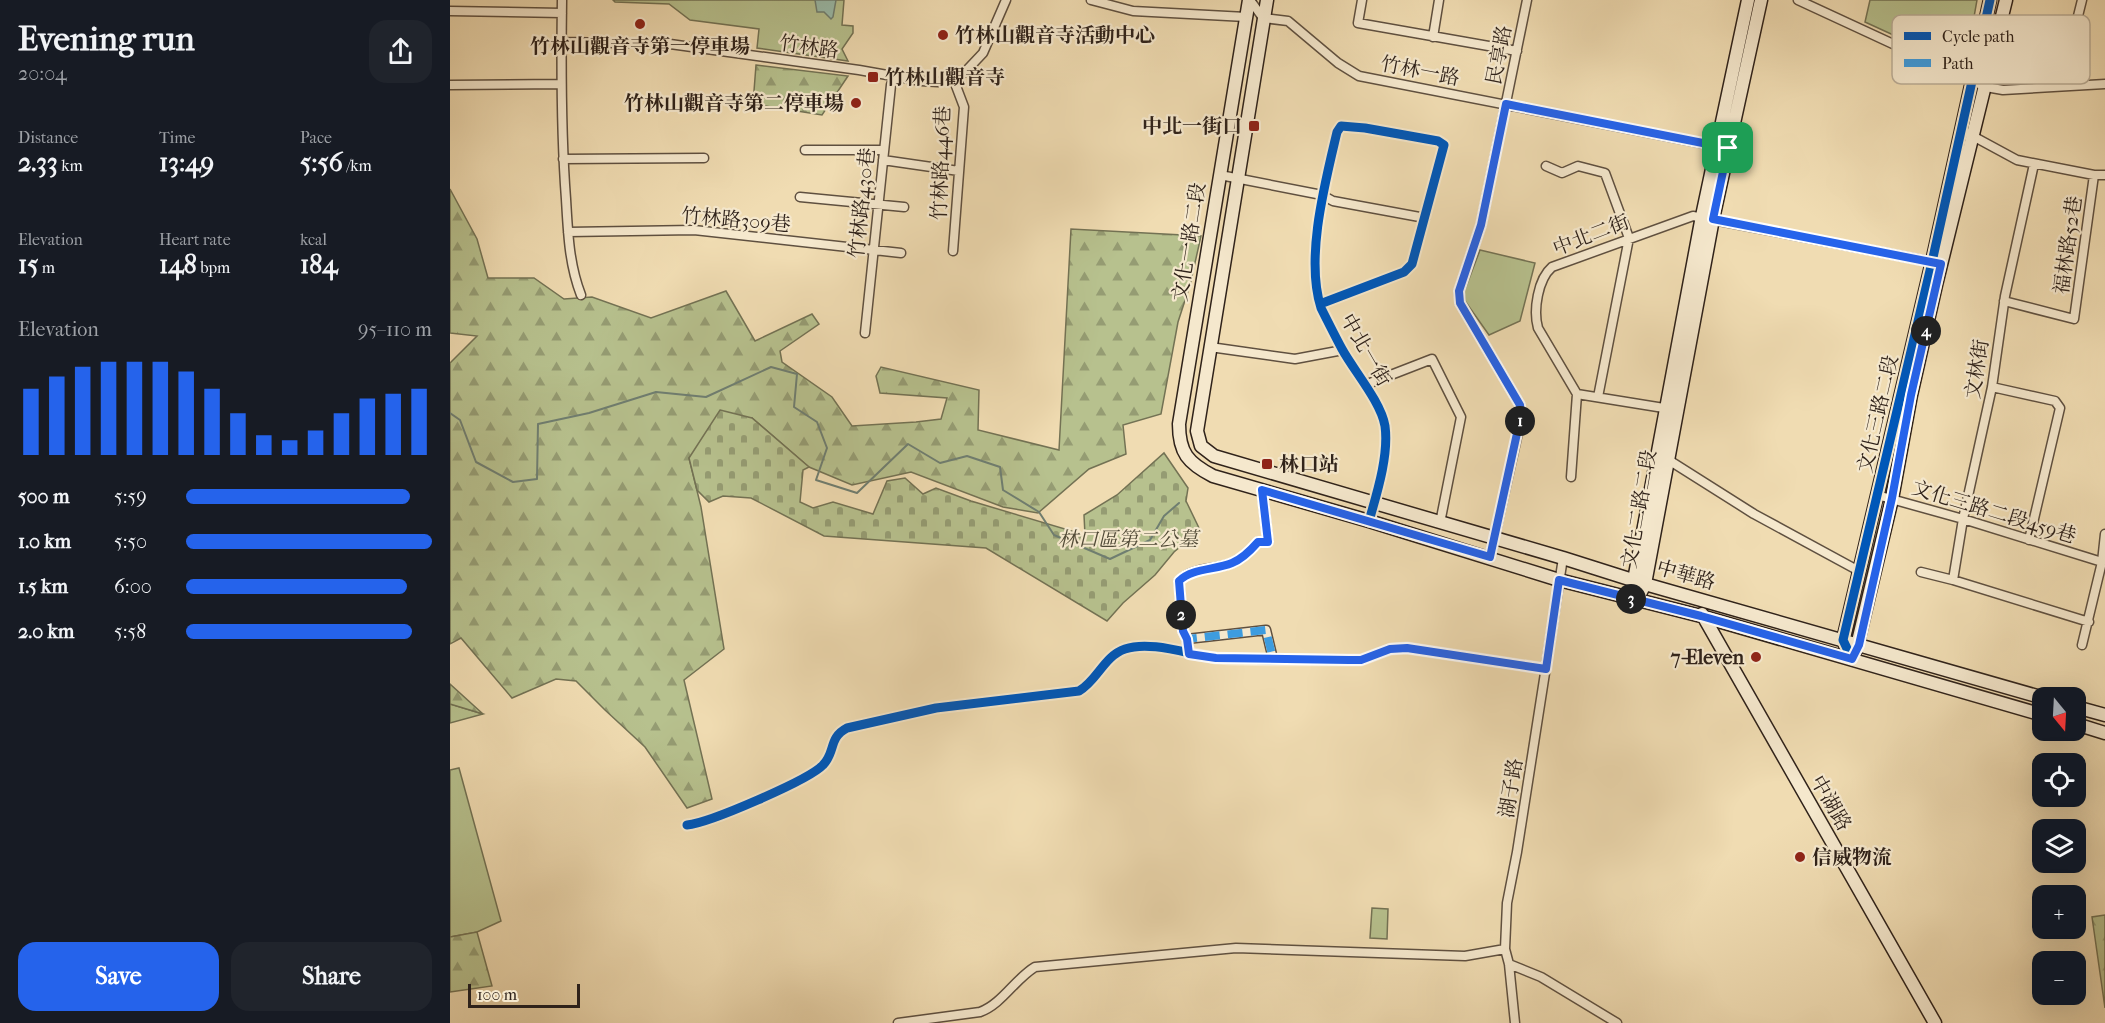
<!DOCTYPE html>
<html lang="en">
<head>
<meta charset="utf-8">
<style>
  :root { --surface:#171b24; --page:#20242c; --text:#f1f3f6; --muted:#9ea1a6; --accent:#2563eb }
  body { margin:0; font-family:"IM FELL French Canon","Noto Serif TC",serif; background:var(--page); color:var(--text); height:100vh; display:flex; flex-direction:column; font-size:22px; white-space:nowrap }
  * { box-sizing:border-box; margin:0 }
  p { font-size:20px; color:var(--muted) }
  .icon { flex:none; width:33px; height:33px; fill:none; stroke:currentColor; stroke-width:2; stroke-linecap:round; stroke-linejoin:round }
  .map { position:relative; flex:1; overflow:hidden }
  .sheet { display:flex; flex-direction:column; background:var(--surface); width:450px }
  .sheet>* { flex:none }
  .needle { width:39px; rotate:162deg }
  .tools { position:absolute; left:1582px; top:687px; display:grid; gap:12px }
  .tools a { display:grid; place-items:center; width:54px; height:54px; border-radius:12px; background:var(--surface); box-shadow:0 6px 24px #0002; font-size:30px }
  .scale { position:absolute; left:18px; bottom:15px; width:112px; box-sizing:border-box; padding-left:6px; border:3px solid #2f221a; border-top:0; font-size:16px; line-height:21px; white-space:nowrap; color:#2f221a; -webkit-text-stroke:4px #f5e8cd; paint-order:stroke }
  .pin { position:absolute; display:grid; place-items:center; width:51px; height:51px; color:#fff; margin:-26px; border-radius:12px; box-shadow:0 3px 9px #0006 }
  .km { position:absolute; width:30px; height:30px; margin:-15px; border-radius:50%; background:#222; color:#fff; font-size:16px; line-height:30px; text-align:center }
  .round { display:grid; place-items:center; flex:none; width:63px; height:63px; border-radius:18px; background:var(--page) }
  .overview { display:flex; align-items:center; justify-content:space-between; height:102px; padding:0 18px }
  h1 { font-size:33px; font-weight:700; line-height:45px }
  .metrics { display:grid; grid-template-columns:repeat(3,1fr); gap:9px; height:102px; padding:6px 18px }
  .metrics div { display:grid; align-content:center }
  .metrics b { font-size:26px; font-weight:700 }
  .metrics small { font-size:16px; font-weight:400 }
  .metrics p { font-size:16px }
  .chart { height:168px; padding:12px 18px }
  .chart p { display:flex; justify-content:space-between }
  .chart svg { width:100%; height:108px; margin-top:6px; stroke:var(--accent); stroke-width:6 }
  .button { display:flex; gap:12px; margin-top:auto; padding:12px 18px }
  .button a { flex:1; height:69px; border-radius:18px; background:var(--accent); color:#fff; font-size:24px; font-weight:700; line-height:69px; text-align:center }
  .button a+a { background:var(--page); color:var(--text) }
  ul { padding:0 18px; list-style:none; font-size:20px }
  li { display:grid; grid-template-columns:96px 72px 1fr; align-items:center; height:45px }
  li i { height:15px; border-radius:8px; background:var(--accent) }
  main { display:flex; flex:1; min-height:0 }
  .map>svg:first-child { display:block }
  .green { fill:#b7c18e; stroke:#737254; stroke-width:1.5 }
  .forest { fill:url(#forest-firs); stroke:#737254; stroke-width:1.5 }
  .cemetery { fill:url(#cemetery-stones); stroke:#737254; stroke-width:1.5 }
  .water { fill:#9abcab; stroke:#6f7e71; stroke-width:1.5 }
  .lines { fill:none; stroke-linecap:round; stroke-linejoin:round }
  .stream { stroke:#6f7e71; stroke-width:2 }
  .street-casing { stroke:#5f5040; stroke-width:11 }
  .secondary-casing { stroke:#2f221a; stroke-width:15 }
  .street { stroke:#f5e8cd; stroke-width:8 }
  .secondary { stroke:#f5e8cd; stroke-width:12 }
  .quiet { stroke:#3d9cdf; stroke-width:8; stroke-dasharray:15 8; stroke-linecap:butt }
  .cycleway-casing { stroke:#f5e8cd; stroke-width:13 }
  .cycleway { stroke:#0057b8; stroke-width:9 }
  .route-casing { stroke:#fff; stroke-width:12 }
  .route { stroke:#2563eb; stroke-width:8 }
  .poi-dot { fill:#8f2418; stroke:#f5e8cd; stroke-width:2 }
  .labels { text-anchor:middle; dominant-baseline:central; stroke-width:4.5; stroke-linejoin:round; paint-order:stroke }
  .poi-label { font-size:20px; font-weight:bold; fill:#2f221a; stroke:#f5e8cd; text-anchor:start }
  .street-label { font-size:20px; fill:#2f221a; stroke:#f5e8cd }
  .park-label { font-size:20px; font-style:italic; fill:#514a37; stroke:#f5e8cd }
  .key { fill:#f5e8cd; stroke:#baad97; stroke-width:1.5 }
  .key-label { font-size:16px; fill:#2f221a }
</style>
</head>
<body>
<main>
<section class="sheet">
<div class="overview"><div><h1>Evening run</h1><p>20:04</p></div><a class="round"><svg class="icon" aria-label="share" viewBox="0 0 24 24"><path d="M12 15V3M7 8l5-5 5 5M5 13v7h14v-7"/></svg></a></div>
<div class="metrics">
<div><p>Distance</p><b>2.33<small> km</small></b></div>
<div><p>Time</p><b>13:49</b></div>
<div><p>Pace</p><b>5:56<small> /km</small></b></div>
</div>
<div class="metrics">
<div><p>Elevation</p><b>15<small> m</small></b></div>
<div><p>Heart rate</p><b>148<small> bpm</small></b></div>
<div><p>kcal</p><b>184</b></div>
</div>
<div class="chart"><p><span>Elevation</span>95–110 m</p>
<svg viewBox="0 0 160 44" preserveAspectRatio="none"><path d="M5 44V17M15 44V12M25 44V8M35 44V6M45 44V6M55 44V6M65 44V10M75 44V17M85 44V27M95 44V36M105 44V38M115 44V34M125 44V27M135 44V21M145 44V19M155 44V17"/></svg>
</div>
<ul>
<li><b>500 m</b>5:59<i style="width:91%"></i></li>
<li><b>1.0 km</b>5:50<i style="width:100%"></i></li>
<li><b>1.5 km</b>6:00<i style="width:90%"></i></li>
<li><b>2.0 km</b>5:58<i style="width:92%"></i></li>
</ul>
<div class="button"><a>Save</a><a>Share</a></div>
</section>
<div class="map">
<svg width="1655" height="1023" viewBox="0 0 1655 1023">
  <defs>
    <pattern id="forest-firs" width="22" height="20" patternUnits="userSpaceOnUse" patternTransform="scale(1.5)"><rect width="22" height="20" fill="#b7c18e"/><path d="M5 1l3.5 6h-7zM16 11l3.5 6h-7z" fill="#959c73"/></pattern>
    <pattern id="cemetery-stones" width="16" height="16" patternUnits="userSpaceOnUse" patternTransform="scale(1.5)"><rect width="16" height="16" fill="#b7c18e"/><path d="M2 7V4a2 2 0 0 1 4 0v3zM10 15v-3a2 2 0 0 1 4 0v3z" fill="#959c73"/></pattern>
  </defs>
  <rect width="100%" height="100%" fill="#f0dcb2"/>
  <filter id="stains"><feTurbulence type="fractalNoise" baseFrequency=".00333" numOctaves="4"/><feColorMatrix values="0 0 0 0 .2 0 0 0 0 .09 0 0 0 0 .02 0 0 0 .5 -.17"/></filter>
  <radialGradient id="worn" r=".72"><stop offset=".6" stop-color="#630" stop-opacity="0"/><stop offset="1" stop-color="#630" stop-opacity=".3"/></radialGradient>
  <path class="green" d="M163 0H394L392 25 403 26V33L392 49 398 61 307 48 309 29 240 20 219 4 165 2Z
    M1420 0H1527L1515 68 1415 22Z
    M1030 250 1085 263 1070 321 1039 335 1015 301 1014 292Z
    M0 704 33 714 0 723Z
    M9 768 51 921 27 932 0 937V770Z
    M922 908 938 909 937 939 920 938Z"/>
  <path class="forest" d="M306 65 398 76 372 115 303 104Z
    M0 189 27 239 38 278H84L114 299 142 297 201 318 276 291 305 341 362 314 369 324 330 351 332 362 382 397 402 426 466 422 491 419 497 398 430 393 426 376 431 367 529 390 528 430 609 450 621 229 751 236 740 285 728 322 711 414 673 425 676 454 639 469 588 513 553 507 461 472 402 485 359 467 302 418 239 458 251 507 274 649 234 680 262 799 237 808 195 747 155 710 126 681 106 679 62 698 11 638 0 644V363L27 336 0 333Z
    M0 684 33 714 0 704Z
    M1655 915V1008L1642 917Z
    M27 932 42 986 0 992V937Z"/>
  <path class="cemetery" d="M270 410 302 418 359 467 353 470 350 502 363 508 383 502 423 514 437 481 455 478 473 494 486 488 521 501 635 535 634 515 667 495 714 453 738 488 736 501 750 530 724 552 705 575 673 603 657 621 536 548 374 536 301 498 273 496 259 502 247 490 239 458Z"/>
  <path class="water" d="M365 0H386L383 17 381 19 374 12H367Z"/>
  <g class="lines">
    <path class="stream" d="M0 413 10 420 26 462 63 482 87 479 88 424 139 413 206 392 256 397 321 367 347 374 344 407 367 422 377 448 366 480 407 493 458 444 490 463 517 456 550 467 553 490 589 512 604 535 660 559 700 540 714 516 729 503"/>
    <defs>
      <path id="street" d="M112 0C111 67 111 133 116 199 118 233 119 264 131 295
        M641 0 683 11 796 17
        M800 0 813 18 838 21 888 63 909 76 1271 147
        M912 0 908 23 1067 51
        M1348 0 1536 87 1553 90 1655 84
        M0 11 112 13
        M983 37 989 0
        M1631 40 1628 16 1632 0
        M112 42 220 44 409 70 471 81 488 82 503 78 515 72 533 53 556 0
        M503 78 514 107 503 251
        M0 85 111 84
        M1519 134 1567 160 1644 175H1655
        M355 150H434
        M113 159 254 158
        M433 160 509 171
        M1096 166 1112 173 1128 166 1155 173 1179 238 1148 397
        M770 175 872 195 883 201 975 218
        M350 197 454 207
        M118 232 244 230 451 253
        M1554 301 1624 319 1644 175
        M870 304 954 272 962 264 994 145 988 141 915 128 891 126 887 132C875 183 855 258 871 308 878 322 885 336 892 349 904 371 931 402 935 426 939 455 927 493 919 521
        M415 333 441 85 444 77
        M760 347 845 359 893 350
        M915 385 982 359 1011 417 990 523
        M1542 387 1605 401 1610 408 1579 540
        M1220 409 1127 394 1088 328C1083 310 1088 279 1102 267L1243 216 1487 263
        M1217 459 1304 514 1409 571
        M1121 477 1127 394
        M1427 495 1513 519 1652 562
        M1040 557 1072 415 1070 405 1010 303 1009 291 1031 225 1077 0
        M1471 572 1503 580 1639 622
        M1503 580 1513 519 1542 387 1555 296 1584 164
        M737 639 733 631 729 581C742 567 765 570 782 563 792 559 801 550 808 542H818L812 490
        M1632 645 1652 562 1655 534
        M739 654 737 639 816 630 823 659
        M237 825C259 823 359 780 373 765 386 752 378 738 397 728L486 708 629 691C647 681 654 656 675 649 701 640 740 655 766 658 810 661 855 659 899 660H911L941 649 957 648 1096 669
        M1059 964 1091 977 1167 1023
        M448 1023 530 1012C552 1004 565 979 585 967L786 948 1015 956 1055 949
        M1065 1023 1059 964 1055 949 1057 903 1067 852 1113 558"/>
      <path id="secondary" d="M799 0 729 424C729 453 738 463 763 476L919 521 1109 580 1251 616 1593 715
        M817 0 747 431 751 446 764 456 1113 558 1195 584 1594 698
        M1185 587 1184 580 1252 216 1298 0
        M1187 600 1195 584 1263 219 1311 0
        M1252 614 1485 1023
        M1396 647 1393 640 1482 262 1540 0
        M1406 650 1442 499 1461 395 1486 285 1556 0
        M1626 707 1655 715
        M1626 724 1655 733"/>
    </defs>
    <use href="#street" class="street-casing"/>
    <use href="#secondary" class="secondary-casing"/>
    <use href="#street" class="street"/>
    <use href="#secondary" class="secondary"/>
    <path class="quiet" d="M737 639 733 631 729 581C742 567 765 570 782 563 792 559 801 550 808 542H818L812 490
      M738 644 737 639 816 630 823 659"/>
    <defs>
      <path id="cycleway" d="M870 304 954 272 962 264 994 145 988 141 915 128 891 126 887 132C875 183 855 258 871 308 878 322 885 336 892 349 904 371 931 402 935 426 939 455 927 493 919 521
        M1402 659 1393 640 1482 262 1540 0
        M237 825C259 823 359 780 373 765 386 752 378 738 397 728L486 708 629 691C647 681 654 656 675 649 701 640 740 655 766 658 810 661 855 659 899 660H911L941 649 957 648 1096 669"/>
    </defs>
    <use href="#cycleway" class="cycleway-casing"/>
    <use href="#cycleway" class="cycleway"/>
  </g>
  <g class="lines">
    <defs>
      <path id="route" d="M1056 104 1278 148 1263 219 1491 264 1461 395 1442 498 1409 645 1402 659 1251 616 1109 580 1096 669 957 648 940 649 911 660H899L766 658 739 654 737 639 733 631 729 581C742 568 765 570 782 563 792 559 801 550 808 542H818L812 490 1040 557 1071 415 1070 405 1010 303 1009 291 1031 225Z"/>
    </defs>
    <use href="#route" class="route-casing"/>
    <use href="#route" class="route"/>
  </g>
  <g class="poi-dot">
    <circle cx="190" cy="24" r="6"/>
    <circle cx="493" cy="35" r="6"/>
    <rect x="417" y="71" width="12" height="12" rx="3"/>
    <circle cx="406" cy="103" r="6"/>
    <rect x="798" y="120" width="12" height="12" rx="3"/>
    <rect x="811" y="458" width="12" height="12" rx="3"/>
    <circle cx="1306" cy="657" r="6"/>
    <circle cx="1350" cy="857" r="6"/>
  </g>
  <g class="labels">
    <g class="poi-label">
      <text x="505" y="35">竹林山觀音寺活動中心</text>
      <text x="190" y="46" text-anchor="middle">竹林山觀音寺第一停車場</text>
      <text x="435" y="77">竹林山觀音寺</text>
      <text x="394" y="103" text-anchor="end">竹林山觀音寺第二停車場</text>
      <text x="792" y="126" text-anchor="end">中北一街口</text>
      <text x="829" y="464">林口站</text>
      <text x="1294" y="657" text-anchor="end">7-Eleven</text>
      <text x="1362" y="857">信威物流</text>
    </g>
    <g class="street-label">
      <text transform="translate(359 47) rotate(8)">竹林路</text>
      <text transform="translate(1049 55) rotate(-79)">民享路</text>
      <text transform="translate(970 71) rotate(11)">竹林一路</text>
      <text transform="translate(491 163) rotate(-88)">竹林路446巷</text>
      <text transform="translate(412 203) rotate(-84)">竹林路430巷</text>
      <text transform="translate(286 220) rotate(5)">竹林路309巷</text>
      <text transform="translate(1141 235) rotate(-21)">中北二街</text>
      <text transform="translate(739 242) rotate(-81)">文化一路二段</text>
      <text transform="translate(1618 245) rotate(-82)">福林路52巷</text>
      <text transform="translate(916 350) rotate(60)">中北一街</text>
      <text transform="translate(1527 369) rotate(-81)">文林街</text>
      <text transform="translate(1428 414) rotate(-77)">文化三路二段</text>
      <text transform="translate(1189 509) rotate(-80)">文化二路二段</text>
      <text transform="translate(1544 512) rotate(17)">文化三路二段459巷</text>
      <text transform="translate(1236 575) rotate(16)">中華路</text>
      <text transform="translate(1061 788) rotate(-81)">湖子路</text>
      <text transform="translate(1381 803) rotate(60)">中湖路</text>
    </g>
    <g class="park-label">
      <text x="678" y="539">林口區第二公墓</text>
    </g>
  </g>
  <rect x="1442" y="15" width="198" height="69" rx="9" class="key"/>
  <rect x="1454" y="32" width="27" height="8" fill="#0057b8"/>
  <rect x="1454" y="59" width="27" height="8" fill="#3d9cdf"/>
  <g class="key-label">
    <text x="1492" y="42">Cycle path</text>
    <text x="1492" y="69">Path</text>
  </g>
  <rect width="100%" height="100%" filter="url(#stains)"/>
  <rect width="100%" height="100%" fill="url(#worn)"/>
</svg>
<div class="tools">
<a><svg class="needle" viewBox="-14 -14 28 28"><path d="M0-13l5 13h-10z" fill="#e53935"/><path d="M0 13l5-13h-10z" fill="#9ea1a6"/></svg></a>
<a><svg class="icon" aria-label="locate" viewBox="0 0 24 24"><circle cx="12" cy="12" r="6"/><path d="M12 2v4M12 18v4M2 12h4M18 12h4"/></svg></a>
<a><svg class="icon" aria-label="layers" viewBox="0 0 24 24"><path d="M12 4l9 5-9 5-9-5zM3 14l9 5 9-5"/></svg></a>
<a>+</a>
<a>−</a>
</div>
<div class="scale">100 m</div>
<div class="pin" style="left:1278px;top:148px;background:#1e9e55"><svg class="icon" aria-label="arrive" viewBox="0 0 24 24"><path d="M6 21V4h12l-3 4 3 4H6"/></svg></div>
<b class="km" style="left:1070px;top:421px">1</b>
<b class="km" style="left:731px;top:615px">2</b>
<b class="km" style="left:1181px;top:599px">3</b>
<b class="km" style="left:1476px;top:331px">4</b>
</div>
</main>
</body>
</html>
